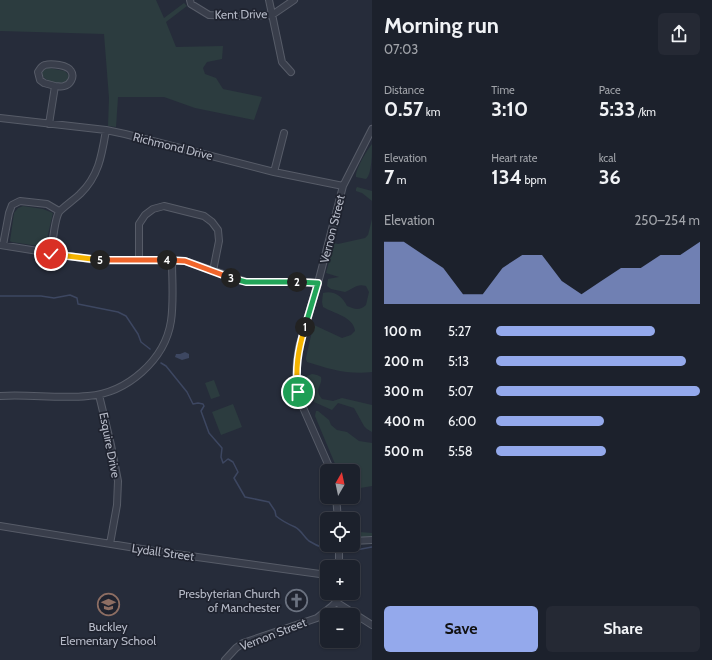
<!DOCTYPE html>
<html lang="en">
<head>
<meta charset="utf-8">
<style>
  :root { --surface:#1c212c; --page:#252934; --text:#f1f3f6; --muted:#a0a3a9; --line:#3a3e48; --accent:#94a9ec }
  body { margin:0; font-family:Cabin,sans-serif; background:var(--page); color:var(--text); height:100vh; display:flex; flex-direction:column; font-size:15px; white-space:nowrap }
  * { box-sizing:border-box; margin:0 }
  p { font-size:13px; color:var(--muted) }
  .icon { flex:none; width:22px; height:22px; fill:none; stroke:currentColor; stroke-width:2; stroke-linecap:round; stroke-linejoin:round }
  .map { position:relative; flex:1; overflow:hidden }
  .drawer { display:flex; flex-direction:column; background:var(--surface); width:340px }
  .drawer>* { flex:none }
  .needle { width:26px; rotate:9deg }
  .tools { position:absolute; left:320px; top:464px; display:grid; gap:8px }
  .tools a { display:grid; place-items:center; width:40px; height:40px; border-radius:6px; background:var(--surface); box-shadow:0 1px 3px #0004,0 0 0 1px var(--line); font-size:20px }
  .pin { position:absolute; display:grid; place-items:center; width:34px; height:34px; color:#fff; margin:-17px; border:2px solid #fff; border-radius:50%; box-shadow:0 1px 4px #0007 }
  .km { position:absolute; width:20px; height:20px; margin:-10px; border-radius:50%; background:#222; color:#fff; font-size:11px; line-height:20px; text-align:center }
  .round { display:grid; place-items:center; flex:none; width:42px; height:42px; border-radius:6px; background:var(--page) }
  .head { display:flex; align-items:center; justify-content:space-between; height:68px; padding:0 12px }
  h1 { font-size:22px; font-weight:700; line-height:30px }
  .figures { display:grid; grid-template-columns:repeat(3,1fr); gap:6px; height:68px; padding:4px 12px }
  .figures div { display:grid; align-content:center }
  .figures b { font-size:20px; font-weight:700 }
  .figures small { font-size:11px; font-weight:400 }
  .figures p { font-size:11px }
  .chart { height:112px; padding:8px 12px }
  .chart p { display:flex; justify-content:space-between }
  .chart svg { width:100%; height:72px; margin-top:4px; fill:var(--accent); opacity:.7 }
  .primary-button { display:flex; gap:8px; margin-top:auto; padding:8px 12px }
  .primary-button a { flex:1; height:46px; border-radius:6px; background:var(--accent); color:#111; font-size:16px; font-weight:700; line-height:46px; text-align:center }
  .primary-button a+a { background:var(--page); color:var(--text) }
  ul { padding:0 12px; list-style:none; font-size:13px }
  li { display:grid; grid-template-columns:64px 48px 1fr; align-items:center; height:30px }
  li i { height:10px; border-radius:5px; background:var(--accent) }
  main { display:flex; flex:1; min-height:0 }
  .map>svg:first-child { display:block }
  .green { fill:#2c3c3f }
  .water { fill:#3d4761 }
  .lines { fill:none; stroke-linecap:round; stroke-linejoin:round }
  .stream { stroke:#3d4761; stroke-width:1.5 }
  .minor-casing { stroke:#575c68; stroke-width:8 }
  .minor { stroke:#393e4b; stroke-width:6 }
  .split-1-casing { stroke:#fff; stroke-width:8 }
  .split-2-casing { stroke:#fff; stroke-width:8 }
  .split-3-casing { stroke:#fff; stroke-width:8 }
  .split-4-casing { stroke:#fff; stroke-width:8 }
  .split-5-casing { stroke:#fff; stroke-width:8 }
  .split-6-casing { stroke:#fff; stroke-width:8 }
  .split-1 { stroke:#f5b400; stroke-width:5 }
  .split-2 { stroke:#22a559; stroke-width:5 }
  .split-3 { stroke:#22a559; stroke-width:5 }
  .split-4 { stroke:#f0652b; stroke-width:5 }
  .split-5 { stroke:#f0652b; stroke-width:5 }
  .split-6 { stroke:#f5b400; stroke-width:5 }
  .labels { text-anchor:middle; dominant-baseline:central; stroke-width:3.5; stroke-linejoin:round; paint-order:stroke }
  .street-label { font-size:12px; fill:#b5b9c6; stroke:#1f232f }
  .poi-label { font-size:12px; fill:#b5b9c6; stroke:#1f232f; text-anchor:end }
</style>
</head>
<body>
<main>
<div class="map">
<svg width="372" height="660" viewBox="0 0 372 660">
  <rect width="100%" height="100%" fill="#262c3a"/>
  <path class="green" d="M0 0H156L164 18 184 3 187 6 166 22 176 47 223 46 222 59 207 62 203 68 205 74 216 78 223 89 262 97 254 120 195 108 164 97H118L116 127 108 126 109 98 104 34 0 31Z
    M49 68 65 71 69 76 68 80C57 89 29 74 49 68Z
    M372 144C372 153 372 174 366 179L356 177C355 170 367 150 372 144Z
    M357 187 372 191V201L362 193 356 191V189Z
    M23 206 43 209 53 213 45 247 12 242 10 241 14 213 18 208Z
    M372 219V372C349 375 329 369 307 362 307 361 306 360 306 359 306 357 313 327 314 325L342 338 351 335 355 331C354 317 333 313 323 307L322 302 323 293C334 290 343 297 347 306 354 309 360 311 366 305L369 292 366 286C357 283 353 289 345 292L331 289 327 286 328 279 339 277 326 273 334 243 338 244 365 238 368 235Z
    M312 374 317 375 321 377C323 386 313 388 322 399L333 401 342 398 372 405V432L367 429 364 426 354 408 338 403 332 410 314 402 312 396 308 394 305 384 307 376Z
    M214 380 220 396 211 399 205 383Z
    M233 404 242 427 221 435 212 412Z
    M316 411H318L329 420 331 425 337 430 347 432 359 441 372 443V486L360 488 353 485V471H338L315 416Z
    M353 528 360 532 372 533V538H353Z"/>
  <path class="water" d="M185 352 189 354V358L182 360 175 357 176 354H180Z"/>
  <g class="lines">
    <path class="stream" d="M0 296H41L54 298 70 295 77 298 78 304 118 312 126 316 138 334 141 342 150 349
      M161 363 166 366 187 392 193 404 198 403 203 404 204 406 201 411 209 433 222 448 221 457 223 463 228 459 233 462 238 472 234 478 245 497 269 502 275 511 276 516C282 521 288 524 295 527 301 530 304 537 309 541 317 546 327 550 337 550
      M340 551 356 550 372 547"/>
    <defs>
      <path id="minor" d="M190 0 191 4 209 15 239 16 272 15 294 0
        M269 0 282 62 291 72
        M0 118 106 130 125 134 274 172 343 186
        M49 124 55 86C58 86 61 87 64 86 70 85 75 77 71 71 68 65 51 63 45 65 41 66 40 69 38 72L40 80 44 83 55 86
        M274 172 284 133
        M0 245 101 261H185L247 282H310L318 283
        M3 245 9 213 12 205 20 201 47 204 59 211
        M51 254C53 242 54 221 59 212 61 209 76 198 80 194 99 176 102 154 106 130
        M139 260V224L145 215 153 209 164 206 204 216 212 222 218 230 219 241 213 271
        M99 395 111 445 118 481 117 505 110 544
        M0 396C29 394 59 399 88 396 127 393 165 360 171 321 174 301 172 280 172 260
        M331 471 301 403 296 376 297 360 299 347 318 283 343 186 372 129
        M336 497 338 519
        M0 526 154 551 327 575
        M353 541 372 540
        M339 567V545
        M336 602 372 625
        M225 660 236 648 243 643 317 618 331 607 336 602 338 593"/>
    </defs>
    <use href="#minor" class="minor-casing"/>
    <use href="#minor" class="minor"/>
  </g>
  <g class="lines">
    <defs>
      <path id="split-1" d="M298 392C295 369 298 350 305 327"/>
      <path id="split-2" d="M297 282 318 283 305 327"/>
      <path id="split-3" d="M231 278 246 282H297"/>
      <path id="split-4" d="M167 260 185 261 231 278"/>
      <path id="split-5" d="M100 260H167"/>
      <path id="split-6" d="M51 254 100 260"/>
    </defs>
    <use href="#split-1" class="split-1-casing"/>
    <use href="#split-2" class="split-2-casing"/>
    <use href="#split-3" class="split-3-casing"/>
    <use href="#split-4" class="split-4-casing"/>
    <use href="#split-5" class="split-5-casing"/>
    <use href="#split-6" class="split-6-casing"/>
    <use href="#split-1" class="split-1"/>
    <use href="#split-2" class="split-2"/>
    <use href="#split-3" class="split-3"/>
    <use href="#split-4" class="split-4"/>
    <use href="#split-5" class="split-5"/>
    <use href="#split-6" class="split-6"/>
  </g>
  <defs>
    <symbol id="church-ring" viewBox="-11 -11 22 22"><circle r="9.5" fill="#1f232f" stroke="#6b7280" stroke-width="1.5"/><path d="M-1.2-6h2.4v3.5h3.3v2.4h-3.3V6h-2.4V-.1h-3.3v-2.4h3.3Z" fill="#6b7280"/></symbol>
    <symbol id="school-ring" viewBox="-11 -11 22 22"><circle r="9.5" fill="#1f232f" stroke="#8d6e63" stroke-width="1.5"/><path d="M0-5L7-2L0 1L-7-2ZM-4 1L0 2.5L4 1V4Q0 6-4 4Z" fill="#8d6e63"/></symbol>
  </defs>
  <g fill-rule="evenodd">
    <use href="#church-ring" x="284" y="588" width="25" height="25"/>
    <use href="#school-ring" x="96" y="592" width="25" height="25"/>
  </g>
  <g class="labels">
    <g class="street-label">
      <text transform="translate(241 14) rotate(-1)">Kent Drive</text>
      <text transform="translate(173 146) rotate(14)">Richmond Drive</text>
      <text transform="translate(332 229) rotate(-76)">Vernon Street</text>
      <text transform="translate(110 445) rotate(79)">Esquire Drive</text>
      <text transform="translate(163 552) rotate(8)">Lydall Street</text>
      <text transform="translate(273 634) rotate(-21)">Vernon Street</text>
    </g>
    <g class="poi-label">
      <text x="280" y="593">Presbyterian Church<tspan x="280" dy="14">of Manchester</tspan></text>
      <text x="108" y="626" text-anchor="middle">Buckley<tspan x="108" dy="14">Elementary School</tspan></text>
    </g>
  </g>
</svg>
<div class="tools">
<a><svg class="needle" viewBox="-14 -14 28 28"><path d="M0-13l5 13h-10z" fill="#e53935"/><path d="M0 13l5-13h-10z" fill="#a0a3a9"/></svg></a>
<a><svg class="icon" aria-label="locate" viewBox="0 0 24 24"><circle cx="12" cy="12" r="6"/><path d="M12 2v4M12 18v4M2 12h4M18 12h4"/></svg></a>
<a>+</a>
<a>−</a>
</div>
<div class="pin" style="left:298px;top:392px;background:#1e9e55"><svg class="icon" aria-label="arrive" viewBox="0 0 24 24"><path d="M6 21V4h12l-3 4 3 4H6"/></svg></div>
<div class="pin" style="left:51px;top:254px;background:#d93025"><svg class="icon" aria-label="check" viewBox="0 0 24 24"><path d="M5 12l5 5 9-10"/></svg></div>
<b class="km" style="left:305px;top:327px">1</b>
<b class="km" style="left:297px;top:282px">2</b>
<b class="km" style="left:231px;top:278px">3</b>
<b class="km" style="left:167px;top:260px">4</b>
<b class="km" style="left:100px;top:260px">5</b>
</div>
<section class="drawer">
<div class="head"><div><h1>Morning run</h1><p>07:03</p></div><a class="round"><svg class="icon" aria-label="share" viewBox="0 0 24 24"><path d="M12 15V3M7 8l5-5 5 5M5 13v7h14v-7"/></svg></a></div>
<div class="figures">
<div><p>Distance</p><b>0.57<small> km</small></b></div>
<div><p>Time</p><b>3:10</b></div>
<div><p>Pace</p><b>5:33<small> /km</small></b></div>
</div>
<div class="figures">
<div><p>Elevation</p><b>7<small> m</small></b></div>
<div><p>Heart rate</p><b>134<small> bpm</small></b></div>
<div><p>kcal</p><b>36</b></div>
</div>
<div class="chart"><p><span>Elevation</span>250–254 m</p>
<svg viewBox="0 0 160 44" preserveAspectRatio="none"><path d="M0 44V6L10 6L20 14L30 22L40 38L50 38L60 22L70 14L80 14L90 30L100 38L110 30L120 22L130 22L140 14L150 14L160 6V44z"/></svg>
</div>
<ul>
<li><b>100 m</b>5:27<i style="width:78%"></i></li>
<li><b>200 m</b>5:13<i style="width:93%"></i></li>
<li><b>300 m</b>5:07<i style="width:100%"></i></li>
<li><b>400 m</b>6:00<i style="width:53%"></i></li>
<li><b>500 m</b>5:58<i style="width:54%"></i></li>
</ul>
<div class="primary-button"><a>Save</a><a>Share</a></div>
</section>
</main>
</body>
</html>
